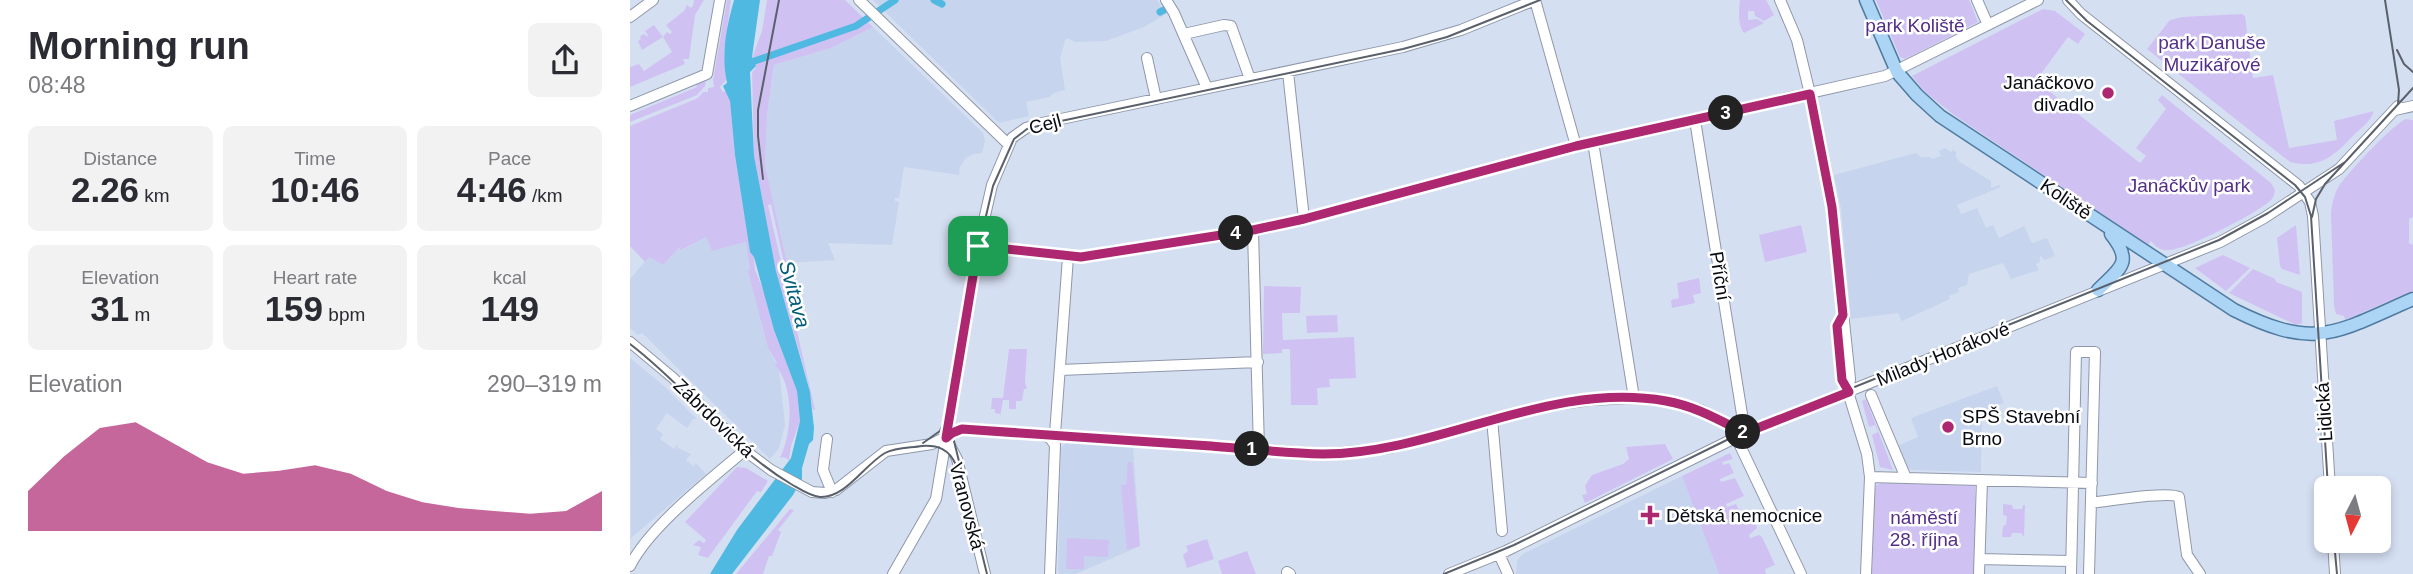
<!DOCTYPE html>
<html lang="en">
<head>
<meta charset="utf-8">
<style>
  :root { --surface:#fff; --page:#f2f2f3; --text:#2b2b33; --muted:#7c7c81; --accent:#ad2870 }
  body { margin:0; font-family:Arial,sans-serif; background:var(--page); color:var(--text); height:100vh; display:flex; flex-direction:column; font-size:26px; white-space:nowrap }
  * { box-sizing:border-box; margin:0 }
  p { font-size:23px; color:var(--muted) }
  .icon { flex:none; width:38px; height:38px; fill:none; stroke:currentColor; stroke-width:2; stroke-linecap:round; stroke-linejoin:round }
  .map { position:relative; flex:1; overflow:hidden }
  .details { display:flex; flex-direction:column; background:var(--surface); width:630px }
  .details>* { flex:none }
  .needle { width:46px; rotate:186deg }
  .tools { position:absolute; left:1684px; top:476px; display:grid; gap:14px }
  .tools a { display:grid; place-items:center; width:77px; height:77px; border-radius:10px; background:var(--surface); box-shadow:0 4px 10px #0003; font-size:35px }
  .pin { position:absolute; display:grid; place-items:center; width:60px; height:60px; color:#fff; margin:-30px; border-radius:14px; box-shadow:0 4px 10px #0006 }
  .km { position:absolute; width:35px; height:35px; margin:-18px; border-radius:50%; background:#222; color:#fff; font-size:19px; line-height:35px; text-align:center }
  .round { display:grid; place-items:center; flex:none; width:74px; height:74px; border-radius:10px; background:var(--page) }
  .headline { display:flex; align-items:center; justify-content:space-between; height:119px; padding:0 28px }
  h1 { font-size:38px; font-weight:600; line-height:52px }
  .stats { display:grid; grid-template-columns:repeat(3,1fr); gap:10px; height:119px; padding:7px 28px }
  .stats div { display:grid; align-content:center; border-radius:10px; background:var(--page); text-align:center }
  .stats b { font-size:35px; font-weight:600 }
  .stats small { font-size:19px; font-weight:400 }
  .stats p { font-size:19px }
  .chart { height:196px; padding:14px 28px }
  .chart p { display:flex; justify-content:space-between }
  .chart svg { width:100%; height:126px; margin-top:7px; fill:var(--accent); opacity:.7 }
  main { display:flex; flex:1; min-height:0 }
  .map>svg:first-child { display:block }
  .built { fill:#c6d4ed }
  .green { fill:#d0c1f3 }
  .water { fill:#4fb9e1 }
  .lines { fill:none; stroke-linecap:round; stroke-linejoin:round }
  .canal { stroke:#4fb9e1; stroke-width:7 }
  .minor-casing { stroke:#8f98aa; stroke-width:12 }
  .major-casing { stroke:#4f7ba0; stroke-width:15 }
  .minor { stroke:#fff; stroke-width:10 }
  .major { stroke:#acd4f4; stroke-width:12 }
  .tram { stroke:#5b616c; stroke-width:2 }
  .rail { stroke:#5b616c; stroke-width:2 }
  .route-casing { stroke:#fff; stroke-width:14 }
  .route { stroke:#ad2870; stroke-width:9 }
  .poi-dot { fill:#ad2870; stroke:#fff; stroke-width:2.5 }
  .labels { text-anchor:middle; dominant-baseline:central; stroke-width:5; stroke-linejoin:round; paint-order:stroke }
  .park-label { font-size:19px; fill:#532f88; stroke:#fff }
  .poi-label { font-size:19px; fill:#080b11; stroke:#fff; text-anchor:start }
  .street-label { font-size:19px; fill:#080b11; stroke:#fff }
  .water-label { font-size:21px; font-style:italic; fill:#015d78; stroke:#fff }
</style>
</head>
<body>
<main>
<section class="details">
<div class="headline"><div><h1>Morning run</h1><p>08:48</p></div><a class="round"><svg class="icon" aria-label="share" viewBox="0 0 24 24"><path d="M12 15V3M7 8l5-5 5 5M5 13v7h14v-7"/></svg></a></div>
<div class="stats">
<div><p>Distance</p><b>2.26<small> km</small></b></div>
<div><p>Time</p><b>10:46</b></div>
<div><p>Pace</p><b>4:46<small> /km</small></b></div>
</div>
<div class="stats">
<div><p>Elevation</p><b>31<small> m</small></b></div>
<div><p>Heart rate</p><b>159<small> bpm</small></b></div>
<div><p>kcal</p><b>149</b></div>
</div>
<div class="chart"><p><span>Elevation</span>290–319 m</p>
<svg viewBox="0 0 160 44" preserveAspectRatio="none"><path d="M0 44V30L10 18L20 8L30 6L40 13L50 20L60 24L70 23L80 21L90 24L100 30L110 34L120 36L130 37L140 38L150 37L160 30V44z"/></svg>
</div>
</section>
<div class="map">
<svg width="1783" height="574" viewBox="0 0 1783 574">
  <rect width="100%" height="100%" fill="#d5dff2"/>
  <path class="built" d="M243 0H527L536 14 514 27 476 41 446 42 436 38 430 58 435 90 424 93 419 97 396 102 399 116 369 123Z
    M243 27 353 133 355 141 352 153 344 154 336 158 330 167 329 175 274 167 269 198H265V201L269 202 262 245 198 243 205 260 157 263 135 165 137 115 144 65 201 48Z
    M1315 148 1321 152 1323 150 1326 152V157L1330 162 1361 181V188L1369 185 1371 187 1327 205 1331 214 1347 208 1356 228 1363 225 1369 238 1394 226 1402 243 1417 238 1425 256 1414 260 1410 255V262L1406 264 1409 270 1381 279 1373 263 1339 274 1337 285 1328 288 1329 292 1319 296 1320 299 1272 321 1268 313 1221 319 1211 209 1204 175 1286 153 1291 157H1300L1302 159 1311 156 1309 151Z
    M76 237 82 251 116 242 132 326 138 348 149 369 155 425 149 448 140 459 12 333 8 335 0 328V279L19 257 33 265 49 248 52 250Z
    M0 358 33 385 67 419H63L57 428 37 413 26 429 33 434 30 439 44 449 47 444 48 448 61 454 56 460 63 466 66 463 76 474 1 538Z
    M1367 386 1374 403 1352 412 1351 472 1282 470 1277 468 1267 446 1288 437 1281 418Z
    M436 443 503 447 510 546 446 574H429L428 571 431 448Z
    M1052 476 1089 574H886L887 560 893 554Z"/>
  <path class="green" d="M64 0H74L65 15 59 59H53L55 64 0 87V67L9 64 14 71 42 52 33 37 12 50 8 41 11 39 10 37 13 34 19 37 15 31 24 25 33 37 37 32 40 34 42 32 36 25 54 11 57 5 61 8 63 6Z
    M97 0H101L94 52 96 80 90 87 93 92 96 91 100 100 105 155 120 252 124 257 125 270 134 292 144 330 167 391 170 421 161 446 159 460 154 457 150 458C163 431 164 386 145 365L147 363 138 348 118 271 120 269 116 242 82 251 76 237 51 250 49 248 33 265 19 257 15 262 0 246V126L68 98 73 92H78V88L84 87 83 80Z
    M137 0H215L243 27 201 48 144 65 143 71 137 115 135 165 168 312H165L141 204 138 205 185 410H183L177 379 146 271 133 207 124 156 122 72 126 68 122 58 132 31Z
    M1110 0H1136L1144 15 1134 21 1125 16 1124 11H1118V20L1127 19 1134 23 1114 33C1107 23 1109 10 1110 0Z
    M1246 0H1339L1348 22 1275 59 1270 57Z
    M1413 9 1425 11 1455 34 1448 44 1438 37 1405 82 1409 83 1510 163 1516 156 1506 148 1536 109 1528 100 1532 95 1641 183 1645 190C1644 195 1644 196 1641 200 1628 213 1557 249 1540 250 1531 251 1526 247 1521 241L1518 245 1324 115 1295 92 1282 76Z
    M1612 14 1615 16 1623 78 1643 75 1659 148 1707 140 1704 121 1744 111C1740 123 1728 130 1720 139 1702 158 1687 169 1660 162L1517 49 1540 20 1552 17Z
    M76 78 75 86 67 95 0 122V115L67 87 65 82Z
    M1776 119 1783 120V217L1779 219V243L1783 245V291L1715 320 1714 316 1706 314 1704 306 1701 213C1702 204 1704 194 1709 186 1718 173 1763 124 1776 119Z
    M1171 225 1177 252 1135 262 1129 235Z
    M1666 225 1670 275 1652 269 1650 266 1647 238Z
    M1593 255 1620 268 1596 291 1565 268Z
    M1623 269 1645 279 1646 282 1672 292V323L1666 325 1599 293Z
    M1069 278 1071 293 1063 295 1065 303 1042 308 1041 300 1049 298 1047 283Z
    M634 286 671 287 670 313H652L653 340 724 337 726 378 699 379 700 387 687 388 688 405H661L660 349H652V353L633 354Z
    M707 315 708 332 677 333 676 316Z
    M379 349H397L395 383 397 389H394L392 401H386V409H379V400H373L370 417V414L365 413V409H361L362 398H373Z
    M1236 399 1263 470 1250 467 1242 435 1248 432 1245 425 1239 427 1232 401Z
    M1035 444 1043 459 955 503 952 495 957 494 955 486 962 475 993 464 999 459 996 447Z
    M1100 453 1103 459 1092 462 1094 465 1099 463 1104 473 1090 479 1091 482 1105 478 1114 496 1096 504 1097 507 1106 504 1115 522 1123 519 1127 528 1119 535 1120 538 1129 535 1132 537 1145 565 1135 569 1136 574H1089L1052 476Z
    M498 462H502L510 546 497 550 491 485H496Z
    M107 467 116 468 138 481 131 492 127 491 78 558 68 555 71 547 63 545 69 540 74 543 76 540 55 522Z
    M1252 483 1345 486V574H1242L1244 491 1246 485Z
    M1373 504 1382 505 1383 509H1392L1393 505H1395L1394 537 1391 533H1382L1381 537H1372L1373 526 1376 525 1377 516 1373 515Z
    M160 509 164 510 148 530 151 532 142 556H139L133 574H106Z
    M437 538 479 540 478 557 454 556V569H436Z
    M577 539 584 559 557 568 553 555 558 551 556 546Z
    M617 551 626 574H592L588 561Z"/>
  <path class="water" d="M104 0H130L122 57 126 66 120 72 124 156 146 271 180 392 184 428 183 440 179 444 172 468V479L163 495 102 574H80L107 530 161 458 170 421 167 391 144 330 124 257 120 252 105 155 100 101 93 86 97 83C91 54 96 29 104 0Z"/>
  <g class="lines">
    <path class="canal" d="M304 0 312 4
      M530 12 534 10
      M116 64 226 26 265 0"/>
    <defs>
      <path id="minor" d="M229 0 378 144
        M536 0 544 13 577 88
        M905 0 946 146
        M1150 0 1167 40 1180 94 1202 207 1220 379 1218 392
        M1347 0 1358 25
        M1438 0 1451 14 1669 186 1680 202 1683 216 1700 488
        M0 17 23 0
        M554 34 594 25 601 26 620 79
        M517 58 526 99
        M658 72 674 219
        M0 106 77 74 90 0
        M1765 110 1783 106
        M1065 120 1115 433
        M963 142 1004 398
        M623 231 629 449
        M348 246 451 257 623 231 674 219 946 146 1255 76 1408 0
        M1213 316 1207 325 1212 380 1218 392 1237 454 1240 477 1236 574
        M0 342 43 378 121 455 141 470 182 492 195 493 206 490 256 451 302 444 332 429 694 454 760 448 911 407 960 400 1004 398 1036 401 1071 410 1115 433
        M430 370 628 362
        M1241 395 1276 478
        M862 419 872 531
        M425 434 438 257
        M412 435 420 438 425 445 420 574
        M1106 437 1171 574
        M316 438 327 459 355 574
        M197 439 193 470 202 492
        M1240 477 1462 483
        M1461 503C1478 501 1538 491 1549 497L1557 555 1570 574
        M1703 541 1705 574
        M869 554 878 574
        M1350 559 1441 561
        M0 566C20 526 80 480 115 450
        M657 572 660 574
        M263 574 306 499 348 246 362 185 382 138 396 128 412 123 773 47 831 30 905 0
        M819 574 876 551 1115 433 1590 242 1634 218 1709 169 1768 106
        M1349 574 1352 480
        M1441 574 1446 352H1465L1459 574"/>
      <path id="major" d="M1236 0 1267 72 1287 95 1310 116 1604 310C1686 351 1705 333 1783 299
        M1468 290C1490 268 1504 263 1481 234"/>
    </defs>
    <use href="#minor" class="minor-casing"/>
    <use href="#major" class="major-casing"/>
    <use href="#minor" class="minor"/>
    <use href="#major" class="major"/>
    <path class="tram" d="M1436 0 1457 21 1665 185 1675 197 1681 216 1698 488
      M1755 0 1769 90 1768 104
      M1767 50 1774 64 1783 72
      M1682 217 1686 199 1695 184 1783 88
      M0 344C57 387 99 447 161 484 170 489 179 496 190 497 216 498 234 465 255 453 266 447 280 448 292 446 308 445 319 449 326 465
      M293 443 310 431 318 412
      M1704 541 1707 574
      M357 574 322 433V418L349 246 363 186 384 139 397 129 412 125 773 49 817 37 910 0
      M814 574 884 545 1113 432 1589 240 1638 213 1715 162"/>
    <path class="rail" d="M133 179 128 136V110L149 0"/>
  </g>
  <g class="lines">
    <defs>
      <path id="route" d="M1180 94 1202 207 1213 315 1207 326 1212 380 1219 392 1115 433C1089 420 1065 406 1036 401 917 380 809 454 693 454 656 453 618 449 581 446 498 441 416 434 332 429L322 433 316 438 348 246 451 257 623 230 674 219 946 146Z"/>
    </defs>
    <use href="#route" class="route-casing"/>
    <use href="#route" class="route"/>
  </g>
  <g class="poi-dot">
    <circle cx="1478" cy="93" r="7"/>
    <circle cx="1318" cy="427" r="7"/>
    <path d="M1016.5 504.5h7v7h7v7h-7v7h-7v-7h-7v-7h7z"/>
  </g>
  <g class="labels">
    <g class="park-label">
      <text x="1285" y="25">park Koliště</text>
      <text x="1582" y="42">park Danuše<tspan x="1582" dy="22">Muzikářové</tspan></text>
      <text x="1559" y="185">Janáčkův park</text>
      <text x="1294" y="517">náměstí<tspan x="1294" dy="22">28. října</tspan></text>
    </g>
    <g class="poi-label">
      <text x="1464" y="82" text-anchor="end">Janáčkovo<tspan x="1464" dy="22">divadlo</tspan></text>
      <text x="1332" y="416">SPŠ Stavební<tspan x="1332" dy="22">Brno</tspan></text>
      <text x="1036" y="515">Dětská nemocnice</text>
    </g>
    <g class="street-label">
      <text transform="translate(415 124) rotate(-15)">Cejl</text>
      <text transform="translate(1436 199) rotate(34)">Koliště</text>
      <text transform="translate(1090 276) rotate(81)">Příční</text>
      <text transform="translate(1313 354) rotate(-22)">Milady Horákové</text>
      <text transform="translate(1694 412) rotate(-94)">Lidická</text>
      <text transform="translate(84 418) rotate(44)">Zábrdovická</text>
      <text transform="translate(337 506) rotate(75)">Vranovská</text>
    </g>
    <g class="water-label">
      <text transform="translate(165 294) rotate(75)">Svitava</text>
    </g>
  </g>
</svg>
<div class="tools">
<a><svg class="needle" viewBox="-14 -14 28 28"><path d="M0-13l5 13h-10z" fill="#e53935"/><path d="M0 13l5-13h-10z" fill="#7c7c81"/></svg></a>
</div>
<div class="pin" style="left:348px;top:246px;background:#1e9e55"><svg class="icon" aria-label="arrive" viewBox="0 0 24 24"><path d="M6 21V4h12l-3 4 3 4H6"/></svg></div>
<b class="km" style="left:622px;top:449px">1</b>
<b class="km" style="left:1113px;top:432px">2</b>
<b class="km" style="left:1096px;top:113px">3</b>
<b class="km" style="left:606px;top:233px">4</b>
</div>
</main>
</body>
</html>
